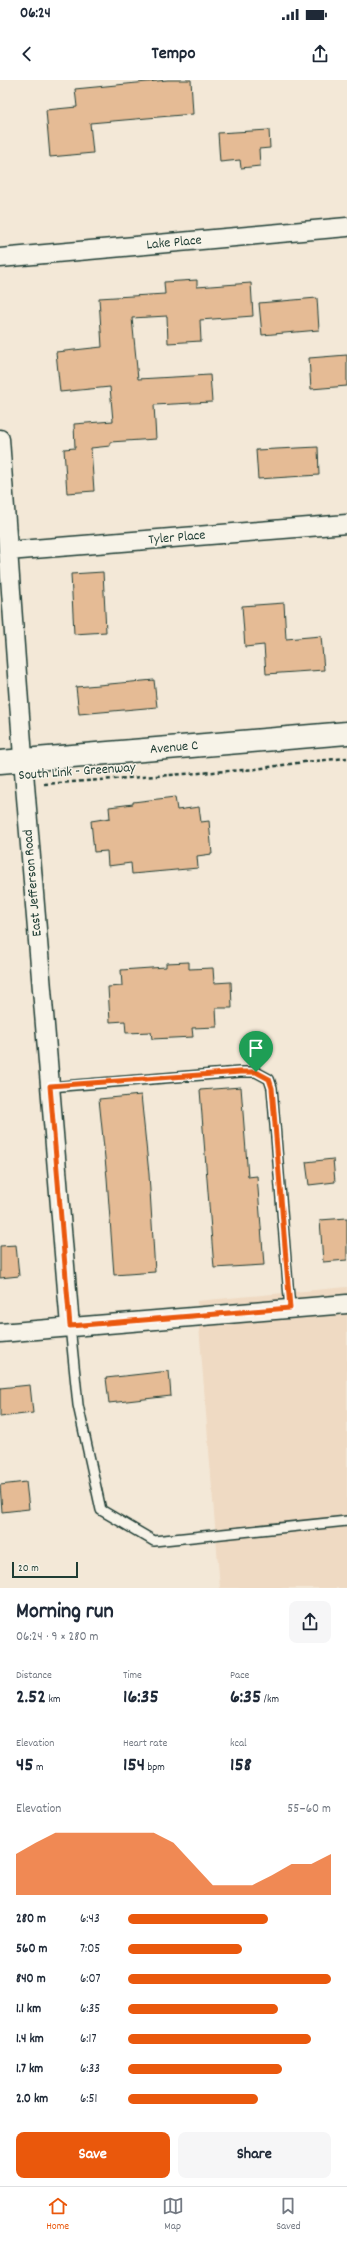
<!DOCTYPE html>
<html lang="en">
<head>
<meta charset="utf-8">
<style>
  :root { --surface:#fff; --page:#f6f6f7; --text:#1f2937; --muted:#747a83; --line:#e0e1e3; --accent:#ea580c }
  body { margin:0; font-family:Dekko,sans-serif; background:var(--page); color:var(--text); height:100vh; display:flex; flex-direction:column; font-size:15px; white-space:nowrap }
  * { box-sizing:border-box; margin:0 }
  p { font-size:13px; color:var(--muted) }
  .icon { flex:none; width:22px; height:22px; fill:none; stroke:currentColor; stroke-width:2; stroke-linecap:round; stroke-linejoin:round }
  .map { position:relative; height:1508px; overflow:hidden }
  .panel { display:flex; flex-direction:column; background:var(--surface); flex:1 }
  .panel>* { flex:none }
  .scale { position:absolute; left:12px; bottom:10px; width:66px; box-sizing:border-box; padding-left:4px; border:2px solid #1f3d34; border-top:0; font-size:11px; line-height:14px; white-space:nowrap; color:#1f3d34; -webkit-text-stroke:3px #f7f3e8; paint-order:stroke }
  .pin { position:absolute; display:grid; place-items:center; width:34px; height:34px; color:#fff; margin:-41px -17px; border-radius:50% 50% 50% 0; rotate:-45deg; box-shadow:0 0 4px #0007 }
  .pin .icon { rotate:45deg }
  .round { display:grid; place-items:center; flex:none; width:42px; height:42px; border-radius:8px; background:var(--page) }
  .headline { display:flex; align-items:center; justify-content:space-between; height:68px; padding:0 16px }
  h1 { font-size:22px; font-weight:700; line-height:30px }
  .figures { display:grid; grid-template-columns:repeat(3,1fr); gap:6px; height:68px; padding:4px 16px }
  .figures div { display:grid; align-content:center }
  .figures b { font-size:20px; font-weight:700 }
  .figures small { font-size:11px; font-weight:400 }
  .figures p { font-size:11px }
  .chart { height:112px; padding:8px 16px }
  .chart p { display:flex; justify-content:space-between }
  .chart svg { width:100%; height:72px; margin-top:4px; fill:var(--accent); opacity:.7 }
  .button { display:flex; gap:8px; margin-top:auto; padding:8px 16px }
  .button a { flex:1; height:46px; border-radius:8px; background:var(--accent); color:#fff; font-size:16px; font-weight:700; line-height:46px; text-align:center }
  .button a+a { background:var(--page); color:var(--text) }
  ul { padding:0 16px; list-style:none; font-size:13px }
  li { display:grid; grid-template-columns:64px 48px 1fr; align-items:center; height:30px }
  li i { height:10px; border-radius:5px; background:var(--accent) }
  .status { display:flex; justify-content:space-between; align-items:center; height:28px; padding:0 20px; background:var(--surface); direction:ltr }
  .status svg { height:11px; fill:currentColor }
  header { display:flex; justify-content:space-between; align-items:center; height:52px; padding:0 16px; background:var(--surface); font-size:18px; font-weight:700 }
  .tab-bar { display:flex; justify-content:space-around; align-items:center; height:56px; border-top:1px solid var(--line); background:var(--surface); font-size:11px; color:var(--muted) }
  .tab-bar a { display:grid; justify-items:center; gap:2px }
  .tab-bar .selected { color:var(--accent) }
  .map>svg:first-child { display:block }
  .built { fill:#efdac3 }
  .building { fill:#e5bb95; stroke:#1f3d34 }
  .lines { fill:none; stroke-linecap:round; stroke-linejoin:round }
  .lane-casing { stroke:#1f3d34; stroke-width:12 }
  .street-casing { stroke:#1f3d34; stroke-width:21 }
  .secondary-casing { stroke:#1f3d34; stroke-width:25 }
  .path { stroke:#1f3d34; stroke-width:2.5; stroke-dasharray:4 3; stroke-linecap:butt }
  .lane { stroke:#f7f3e8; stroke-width:9 }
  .street { stroke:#f7f3e8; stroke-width:18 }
  .secondary { stroke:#f7f3e8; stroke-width:22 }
  .route-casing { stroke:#fff; stroke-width:8 }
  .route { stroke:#ea580c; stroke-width:5 }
  .labels { text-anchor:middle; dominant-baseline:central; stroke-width:3; stroke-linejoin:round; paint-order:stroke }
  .street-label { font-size:14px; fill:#1f3d34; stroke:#f7f3e8 }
</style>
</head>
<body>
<div class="status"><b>06:24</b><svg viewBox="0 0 49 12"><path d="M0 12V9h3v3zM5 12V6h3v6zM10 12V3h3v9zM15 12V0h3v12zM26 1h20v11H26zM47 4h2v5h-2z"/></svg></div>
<header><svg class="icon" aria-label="back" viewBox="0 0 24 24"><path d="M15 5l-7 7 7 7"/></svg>Tempo<svg class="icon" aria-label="share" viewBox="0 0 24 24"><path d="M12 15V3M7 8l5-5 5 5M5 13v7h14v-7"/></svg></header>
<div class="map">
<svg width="347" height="1508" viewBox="0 0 347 1508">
  <rect width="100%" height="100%" fill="#f3e8d7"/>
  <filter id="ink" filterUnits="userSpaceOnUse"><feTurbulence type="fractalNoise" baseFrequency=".025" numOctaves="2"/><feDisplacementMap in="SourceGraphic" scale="8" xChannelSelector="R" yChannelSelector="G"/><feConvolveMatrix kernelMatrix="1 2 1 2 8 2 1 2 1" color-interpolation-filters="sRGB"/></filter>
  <g filter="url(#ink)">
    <path class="built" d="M347 1207V1508H220L197 1221Z"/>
    <path class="building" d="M168 0H191L193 34 90 43 93 73 50 77 46 30 77 27 75 9Z
      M269 50 270 68 259 69 260 86 241 88 240 80 220 82 218 53Z
      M197 200V207L251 203 253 236 200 240 201 261 168 263 167 236 132 238 138 299 210 295 212 322 154 325 156 359 110 362V366L91 368 94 411 67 413 64 369 75 368 74 344 113 341 110 307 60 312 56 272 102 267 99 218 165 214 164 202Z
      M317 218 319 250 262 255 259 223Z
      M347 275V306L311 309 309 278Z
      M318 367 319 395 258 399 256 370Z
      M103 492 106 552 74 554 71 494Z
      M284 523 286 559 321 556 324 590 266 594 264 565 245 567 242 526Z
      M154 600 157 627 79 634 76 607Z
      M175 717 177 730 199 727 201 742 209 741 212 774 197 776 198 788 132 794 131 783 108 786 107 771 94 772 91 741 110 738 109 727 133 724V722Z
      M189 882V889L213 888 214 903 231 902 232 928H216L217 947 192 948 193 957 152 959 151 952 126 953 125 941 110 942 108 907 122 906 121 890 166 887V883Z
      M241 1007 248 1097 257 1096 264 1185 214 1188 200 1010Z
      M141 1015 149 1094 155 1192 114 1195 107 1098 99 1019Z
      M333 1079 335 1102 309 1105 306 1082Z
      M347 1138V1180L323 1182 320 1140Z
      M16 1165 19 1196 0 1198V1166Z
      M169 1291 171 1316 109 1323 106 1298Z
      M30 1305 33 1333 0 1337V1308Z
      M26 1402 29 1429 2 1432 0 1405Z"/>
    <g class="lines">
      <defs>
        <path id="lane" d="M50 1007 240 992H256L269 999 272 1008 290 1229
          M70 1246 78 1325 101 1430 154 1461 347 1441"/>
        <path id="street" d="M0 178 347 147
          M0 359 25 705 70 1246
          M8 471 347 444
          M0 1253 347 1224"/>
        <path id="secondary" d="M0 682 347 653"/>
      </defs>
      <use href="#lane" class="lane-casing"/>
      <use href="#street" class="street-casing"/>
      <use href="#secondary" class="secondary-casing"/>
      <path class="path" d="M44 704 256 689 304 682 347 678"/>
      <use href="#lane" class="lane"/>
      <use href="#street" class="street"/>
      <use href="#secondary" class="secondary"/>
    </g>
  </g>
  <g class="lines" filter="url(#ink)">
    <defs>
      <path id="route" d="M240 992H256L269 999 272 1008 290 1228 70 1246 50 1006Z"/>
    </defs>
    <use href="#route" class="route-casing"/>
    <use href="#route" class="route"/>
  </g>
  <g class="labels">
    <g class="street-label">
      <text transform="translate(174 163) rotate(-5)">Lake Place</text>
      <text transform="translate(177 458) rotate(-5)">Tyler Place</text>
      <text transform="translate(174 668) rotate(-5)">Avenue C</text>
      <text transform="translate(77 692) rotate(-4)">South Link - Greenway</text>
      <text transform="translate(33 803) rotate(-95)">East Jefferson Road</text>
    </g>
  </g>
</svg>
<div class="scale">20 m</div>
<div class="pin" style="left:256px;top:992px;background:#1e9e55"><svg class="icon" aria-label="arrive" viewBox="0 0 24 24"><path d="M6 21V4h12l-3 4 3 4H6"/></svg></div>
</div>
<section class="panel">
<div class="headline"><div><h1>Morning run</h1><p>06:24 · 9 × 280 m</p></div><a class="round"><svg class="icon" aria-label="share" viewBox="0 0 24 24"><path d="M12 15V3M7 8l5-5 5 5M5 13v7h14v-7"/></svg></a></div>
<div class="figures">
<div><p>Distance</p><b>2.52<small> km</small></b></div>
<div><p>Time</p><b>16:35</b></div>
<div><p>Pace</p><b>6:35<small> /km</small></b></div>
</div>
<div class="figures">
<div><p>Elevation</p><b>45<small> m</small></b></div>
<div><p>Heart rate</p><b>154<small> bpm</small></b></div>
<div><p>kcal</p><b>158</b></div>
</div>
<div class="chart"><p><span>Elevation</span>55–60 m</p>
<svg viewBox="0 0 160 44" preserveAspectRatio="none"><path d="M0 44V19L10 12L20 6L30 6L40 6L50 6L60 6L70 6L80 12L90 25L100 38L110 38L120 38L130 32L140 25L150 25L160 19V44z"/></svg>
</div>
<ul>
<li><b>280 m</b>6:43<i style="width:69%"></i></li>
<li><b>560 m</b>7:05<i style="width:56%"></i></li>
<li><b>840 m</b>6:07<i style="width:100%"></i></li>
<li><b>1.1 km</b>6:35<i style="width:74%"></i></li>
<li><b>1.4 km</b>6:17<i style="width:90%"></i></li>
<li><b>1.7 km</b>6:33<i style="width:76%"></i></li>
<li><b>2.0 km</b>6:51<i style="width:64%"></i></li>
</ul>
<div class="button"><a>Save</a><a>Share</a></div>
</section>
<nav class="tab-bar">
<a class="selected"><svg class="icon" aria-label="home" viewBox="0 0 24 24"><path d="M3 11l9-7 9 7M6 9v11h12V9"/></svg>Home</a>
<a><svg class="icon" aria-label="map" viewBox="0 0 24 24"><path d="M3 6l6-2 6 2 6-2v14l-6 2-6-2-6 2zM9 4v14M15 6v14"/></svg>Map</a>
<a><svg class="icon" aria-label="saved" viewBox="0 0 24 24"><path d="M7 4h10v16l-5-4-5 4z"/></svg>Saved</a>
</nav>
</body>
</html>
